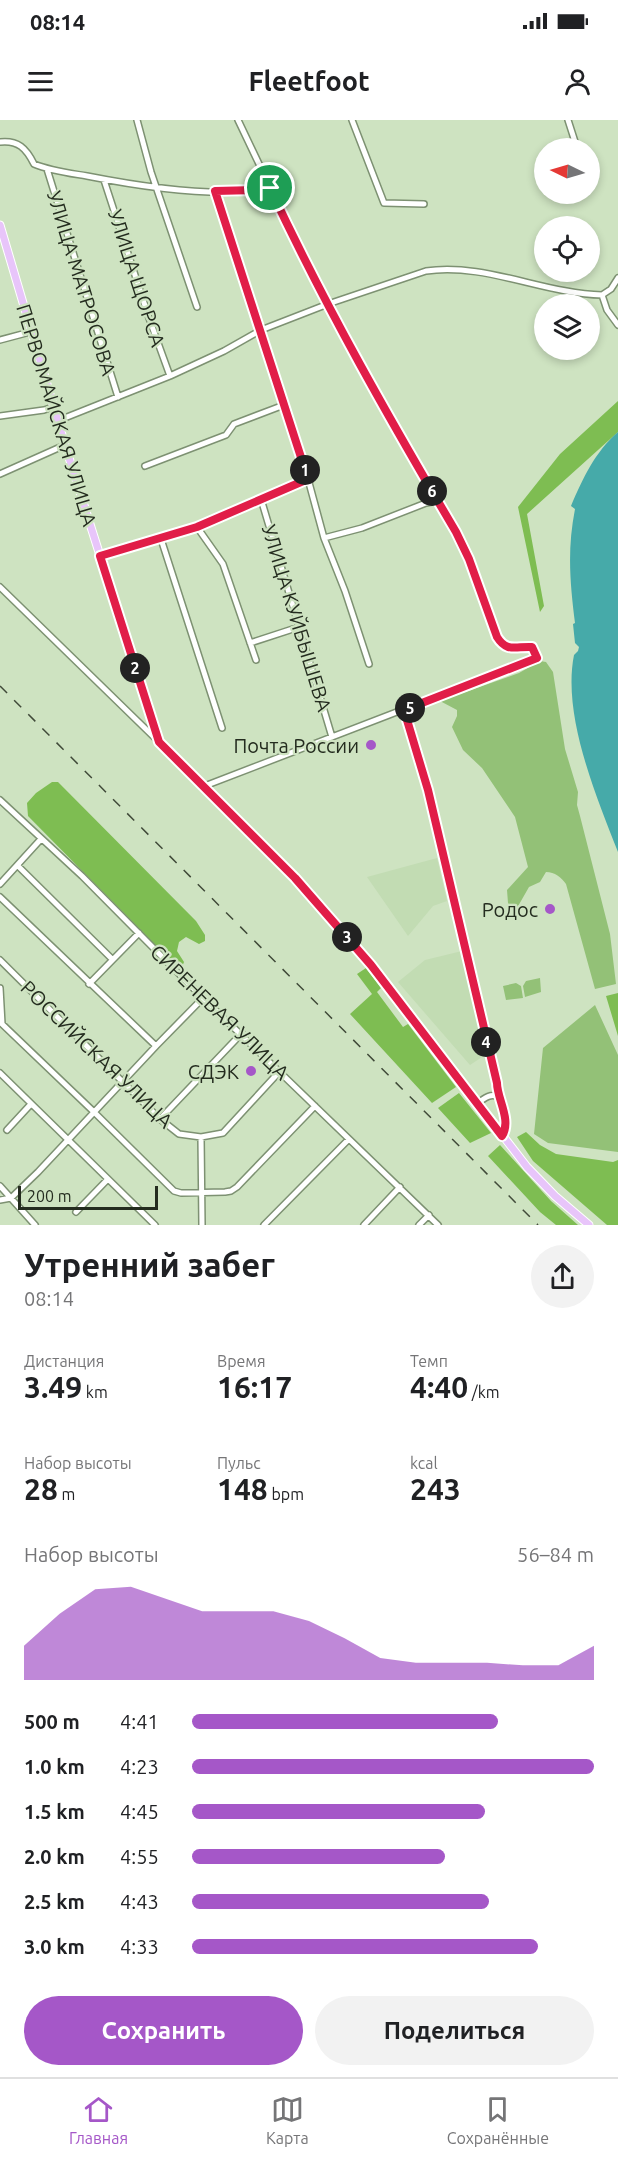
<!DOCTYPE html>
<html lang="ru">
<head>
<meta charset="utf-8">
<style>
  :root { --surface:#fff; --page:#f2f2f2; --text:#202124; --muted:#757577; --line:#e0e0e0; --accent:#a557c8 }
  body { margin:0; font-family:Ubuntu,sans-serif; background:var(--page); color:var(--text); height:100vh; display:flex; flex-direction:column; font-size:22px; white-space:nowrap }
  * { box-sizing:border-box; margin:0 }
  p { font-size:20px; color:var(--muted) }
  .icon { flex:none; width:33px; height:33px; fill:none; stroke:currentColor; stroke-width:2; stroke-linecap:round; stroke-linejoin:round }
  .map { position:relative; height:1105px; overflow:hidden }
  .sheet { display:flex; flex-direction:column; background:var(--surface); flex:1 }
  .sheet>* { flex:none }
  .needle { width:39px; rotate:275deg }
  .fabs { position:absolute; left:534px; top:18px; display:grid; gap:12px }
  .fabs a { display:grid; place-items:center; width:66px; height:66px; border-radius:50%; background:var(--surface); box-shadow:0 3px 9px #0003; font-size:30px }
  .scale { position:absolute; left:18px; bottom:15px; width:140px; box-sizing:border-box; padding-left:6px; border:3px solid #242c1f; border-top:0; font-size:16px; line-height:21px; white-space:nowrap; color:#242c1f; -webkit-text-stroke:4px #cee3c1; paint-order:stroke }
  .pin { position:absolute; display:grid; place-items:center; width:51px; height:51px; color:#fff; margin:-26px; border:3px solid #fff; border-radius:50%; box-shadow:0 2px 6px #0007 }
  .km { position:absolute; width:30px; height:30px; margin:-15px; border-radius:50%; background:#222; color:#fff; font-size:16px; line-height:30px; text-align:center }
  .round { display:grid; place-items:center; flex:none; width:63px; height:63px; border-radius:32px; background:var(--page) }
  .head { display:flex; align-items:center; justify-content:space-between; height:102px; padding:0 24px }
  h1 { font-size:33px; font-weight:600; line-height:45px }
  .stats { display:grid; grid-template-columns:repeat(3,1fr); gap:9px; height:102px; padding:6px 24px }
  .stats div { display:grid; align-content:center }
  .stats b { font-size:30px; font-weight:600 }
  .stats small { font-size:16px; font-weight:400 }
  .stats p { font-size:16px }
  .chart { height:168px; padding:12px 24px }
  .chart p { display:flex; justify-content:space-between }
  .chart svg { width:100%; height:108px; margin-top:6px; fill:var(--accent); opacity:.7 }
  .button { display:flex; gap:12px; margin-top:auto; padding:12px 24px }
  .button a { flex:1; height:69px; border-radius:36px; background:var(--accent); color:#fff; font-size:24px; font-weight:600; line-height:69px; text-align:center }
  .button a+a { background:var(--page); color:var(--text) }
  ul { padding:0 24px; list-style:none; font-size:20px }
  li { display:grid; grid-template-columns:96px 72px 1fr; align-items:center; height:45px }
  li i { height:15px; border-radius:8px; background:var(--accent) }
  .status { display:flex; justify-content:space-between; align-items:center; height:42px; padding:0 30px; background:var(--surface); direction:ltr }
  .status svg { height:16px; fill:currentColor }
  header { display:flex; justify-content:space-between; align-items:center; height:78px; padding:0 24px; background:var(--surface); font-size:27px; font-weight:600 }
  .tab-bar { display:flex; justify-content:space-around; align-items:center; height:84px; border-top:2px solid var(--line); background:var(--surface); font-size:16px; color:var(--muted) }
  .tab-bar a { display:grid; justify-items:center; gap:3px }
  .tab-bar .selected { color:var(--accent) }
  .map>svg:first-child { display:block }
  .built { fill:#c2dcb3 }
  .green { fill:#93c177 }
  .forest { fill:#7ebd52 }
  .water { fill:#46aaa9 }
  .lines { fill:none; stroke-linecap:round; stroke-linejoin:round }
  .minor-casing { stroke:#7d9172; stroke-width:8 }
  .major-casing { stroke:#fff; stroke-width:9 }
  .minor { stroke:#fff; stroke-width:5 }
  .major { stroke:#e8c5fa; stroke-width:7 }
  .rail { stroke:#404a39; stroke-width:1.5; stroke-dasharray:10 10; stroke-linecap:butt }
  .route-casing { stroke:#fff; stroke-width:12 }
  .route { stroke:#e11d48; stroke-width:8 }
  .poi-dot { fill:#a557c8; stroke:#cee3c1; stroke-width:2 }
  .labels { text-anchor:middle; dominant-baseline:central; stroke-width:4.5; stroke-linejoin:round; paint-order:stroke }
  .street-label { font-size:20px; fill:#242c1f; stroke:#cee3c1 }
  .poi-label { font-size:20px; fill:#242c1f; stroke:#cee3c1; text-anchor:end }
</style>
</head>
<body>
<div class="status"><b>08:14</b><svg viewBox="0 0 49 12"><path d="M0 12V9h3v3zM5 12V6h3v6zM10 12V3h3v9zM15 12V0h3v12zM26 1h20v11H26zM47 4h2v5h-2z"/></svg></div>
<header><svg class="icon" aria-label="menu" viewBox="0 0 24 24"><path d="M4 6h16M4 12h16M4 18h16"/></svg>Fleetfoot<svg class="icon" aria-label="person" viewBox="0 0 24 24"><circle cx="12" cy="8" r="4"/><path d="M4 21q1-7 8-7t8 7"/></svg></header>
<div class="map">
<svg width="618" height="1105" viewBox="0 0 618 1105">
  <rect width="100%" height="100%" fill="#cee3c1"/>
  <path class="built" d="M437 738 447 781 433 786 408 816 367 757Z
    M462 831 485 935 470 945 398 862 425 840Z"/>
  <path class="green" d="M540 541 546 542 553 552 565 629 578 672 577 685 580 696 610 814 616 864 595 869 566 764C561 757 555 752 546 752L540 762 529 767 517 788H511L508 783 507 770 528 747 515 697 482 648 463 630 452 607 457 596V590L440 581 519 553Z
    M540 858 541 872 525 877 523 866 526 861Z
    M516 863 521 866 523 878 506 880 503 866Z
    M595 885 618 935V1032L548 1023 534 1014 543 928Z"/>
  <path class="forest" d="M618 281V312L527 394 544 486 540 492 518 387 560 334Z
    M52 662H58L196 801 205 815V821L199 824 186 817 179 822 177 831 184 842 182 847 173 843 28 696 27 683 36 673Z
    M366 848 381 868 377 872 403 907 408 904 456 967 432 983 350 894 372 874 357 854Z
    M618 873V916L606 876Z
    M459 973 491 1013 470 1023 438 988Z
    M526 1012 540 1025 556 1034 613 1042 618 1040V1105H607L533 1041 517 1017Z
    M500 1025 551 1081 578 1105H556L540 1092 488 1036Z"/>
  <path class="water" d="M618 312V732C596 676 562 595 574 535L578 531 579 527 575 523 573 504 575 503C570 463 567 430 575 389L571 386C583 358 595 332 618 312Z"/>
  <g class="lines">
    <defs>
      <path id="minor" d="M137 0 151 52 197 187
        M352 0 384 83 424 84
        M568 0 577 28
        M0 22C18 20 26 28 34 44 51 51 69 53 87 56 138 66 220 79 270 68
        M47 49 118 277
        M104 60 149 198 170 256
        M215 71 308 359 324 418 345 471 369 544
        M602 175 607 190 618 205
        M602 175 611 169 618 158
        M0 220 30 212
        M0 296 44 290 53 287
        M57 301 170 256 224 231 261 210 328 184 426 151C483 142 545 174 602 175
        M145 346 226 315 234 304 284 285
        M0 354 65 325
        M261 379 332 617
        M197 407 223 444 256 540
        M324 418 362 408 426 383 437 381
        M161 419 222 608
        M100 436 197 407 308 359
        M0 467 158 621
        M250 523 299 507
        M404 590 428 670 497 963V976
        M202 667 537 538 532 527C516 526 507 533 497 517L469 439 456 412 400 316 301 132 238 0
        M0 680 82 756 203 878 438 1105
        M18 746 112 839
        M0 764 41 719
        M0 777 156 926
        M0 840 160 999 179 1014 201 1017 223 1013 280 951
        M89 864 139 813
        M0 868 2 904 94 992
        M0 953 155 1105
        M477 984C484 978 492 972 500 978L505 1006 502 1016
        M96 994 174 1071 181 1073 225 1072 231 1071 237 1067 315 986
        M160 999 242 913
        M7 1010 31 984
        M201 1017 202 1105
        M0 1066 35 1105
        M0 1080 11 1078 38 1052 156 926 203 878
        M76 1092 108 1059
        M264 1105 349 1019
        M364 1105 400 1067
        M419 1105 429 1095"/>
      <path id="major" d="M0 105 65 325 159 622 295 758 371 845 527 1047 555 1076 589 1105"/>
    </defs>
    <use href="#minor" class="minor-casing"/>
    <use href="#major" class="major-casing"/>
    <use href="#minor" class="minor"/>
    <use href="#major" class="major"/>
    <path class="rail" d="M0 566 538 1105"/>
  </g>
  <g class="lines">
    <defs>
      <path id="route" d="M270 68C325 186 390 300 456 412L469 439 497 517C507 533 516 526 532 527L537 538 404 590 428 670 497 963C497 979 512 1000 502 1016L371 845 295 758 159 622 100 436 197 407 308 359 215 71 259 70Z"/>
    </defs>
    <use href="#route" class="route-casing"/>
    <use href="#route" class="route"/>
  </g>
  <g class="poi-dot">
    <circle cx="371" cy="625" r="6"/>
    <circle cx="550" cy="789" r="6"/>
    <circle cx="251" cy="951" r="6"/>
  </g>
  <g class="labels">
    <g class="street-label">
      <text transform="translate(137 158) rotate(72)">УЛИЦА ЩОРСА</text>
      <text transform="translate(82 163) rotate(73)">УЛИЦА МАТРОСОВА</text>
      <text transform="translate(57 295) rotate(73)">ПЕРВОМАЙСКАЯ УЛИЦА</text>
      <text transform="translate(297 498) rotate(73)">УЛИЦА КУЙБЫШЕВА</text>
      <text transform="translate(220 892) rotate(44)">СИРЕНЕВАЯ УЛИЦА</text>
      <text transform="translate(97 934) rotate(44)">РОССИЙСКАЯ УЛИЦА</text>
    </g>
    <g class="poi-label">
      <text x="359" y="625">Почта России</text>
      <text x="538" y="789">Родос</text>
      <text x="239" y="951">СДЭК</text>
    </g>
  </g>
</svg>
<div class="fabs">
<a><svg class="needle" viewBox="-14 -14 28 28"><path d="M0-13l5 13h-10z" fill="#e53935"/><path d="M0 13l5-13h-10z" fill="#757577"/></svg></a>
<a><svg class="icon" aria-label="locate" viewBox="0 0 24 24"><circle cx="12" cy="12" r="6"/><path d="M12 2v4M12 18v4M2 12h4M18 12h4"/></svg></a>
<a><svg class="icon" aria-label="layers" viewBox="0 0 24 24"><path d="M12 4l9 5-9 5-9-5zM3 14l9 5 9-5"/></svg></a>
</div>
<div class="scale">200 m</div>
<div class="pin" style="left:270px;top:68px;background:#1e9e55"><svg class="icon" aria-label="arrive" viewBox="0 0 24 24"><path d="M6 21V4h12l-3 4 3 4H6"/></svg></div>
<b class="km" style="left:305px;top:350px">1</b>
<b class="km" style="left:135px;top:548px">2</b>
<b class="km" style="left:347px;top:817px">3</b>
<b class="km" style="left:486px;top:922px">4</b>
<b class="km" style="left:410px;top:588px">5</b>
<b class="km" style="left:432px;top:371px">6</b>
</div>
<section class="sheet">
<div class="head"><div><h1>Утренний забег</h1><p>08:14</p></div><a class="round"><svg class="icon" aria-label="share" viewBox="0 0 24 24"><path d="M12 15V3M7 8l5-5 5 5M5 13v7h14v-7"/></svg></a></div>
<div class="stats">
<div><p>Дистанция</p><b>3.49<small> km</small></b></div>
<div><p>Время</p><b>16:17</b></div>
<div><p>Темп</p><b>4:40<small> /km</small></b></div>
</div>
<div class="stats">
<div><p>Набор высоты</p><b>28<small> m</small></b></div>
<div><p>Пульс</p><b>148<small> bpm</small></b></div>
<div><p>kcal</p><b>243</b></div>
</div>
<div class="chart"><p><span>Набор высоты</span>56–84 m</p>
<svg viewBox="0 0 160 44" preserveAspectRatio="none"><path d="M0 44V30L10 17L20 7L30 6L40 11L50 16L60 16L70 16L80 20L90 27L100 35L110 37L120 37L130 37L140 38L150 38L160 30V44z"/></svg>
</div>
<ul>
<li><b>500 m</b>4:41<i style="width:76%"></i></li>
<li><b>1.0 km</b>4:23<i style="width:100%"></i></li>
<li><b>1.5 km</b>4:45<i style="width:73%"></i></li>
<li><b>2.0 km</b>4:55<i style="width:63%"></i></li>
<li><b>2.5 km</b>4:43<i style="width:74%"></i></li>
<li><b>3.0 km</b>4:33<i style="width:86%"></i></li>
</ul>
<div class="button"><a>Сохранить</a><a>Поделиться</a></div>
</section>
<nav class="tab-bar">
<a class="selected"><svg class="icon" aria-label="home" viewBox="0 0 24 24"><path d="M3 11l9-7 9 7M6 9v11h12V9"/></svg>Главная</a>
<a><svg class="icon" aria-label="map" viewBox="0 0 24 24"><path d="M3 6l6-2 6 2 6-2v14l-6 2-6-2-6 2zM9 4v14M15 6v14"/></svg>Карта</a>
<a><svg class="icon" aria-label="saved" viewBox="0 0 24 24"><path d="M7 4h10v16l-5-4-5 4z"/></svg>Сохранённые</a>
</nav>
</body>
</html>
